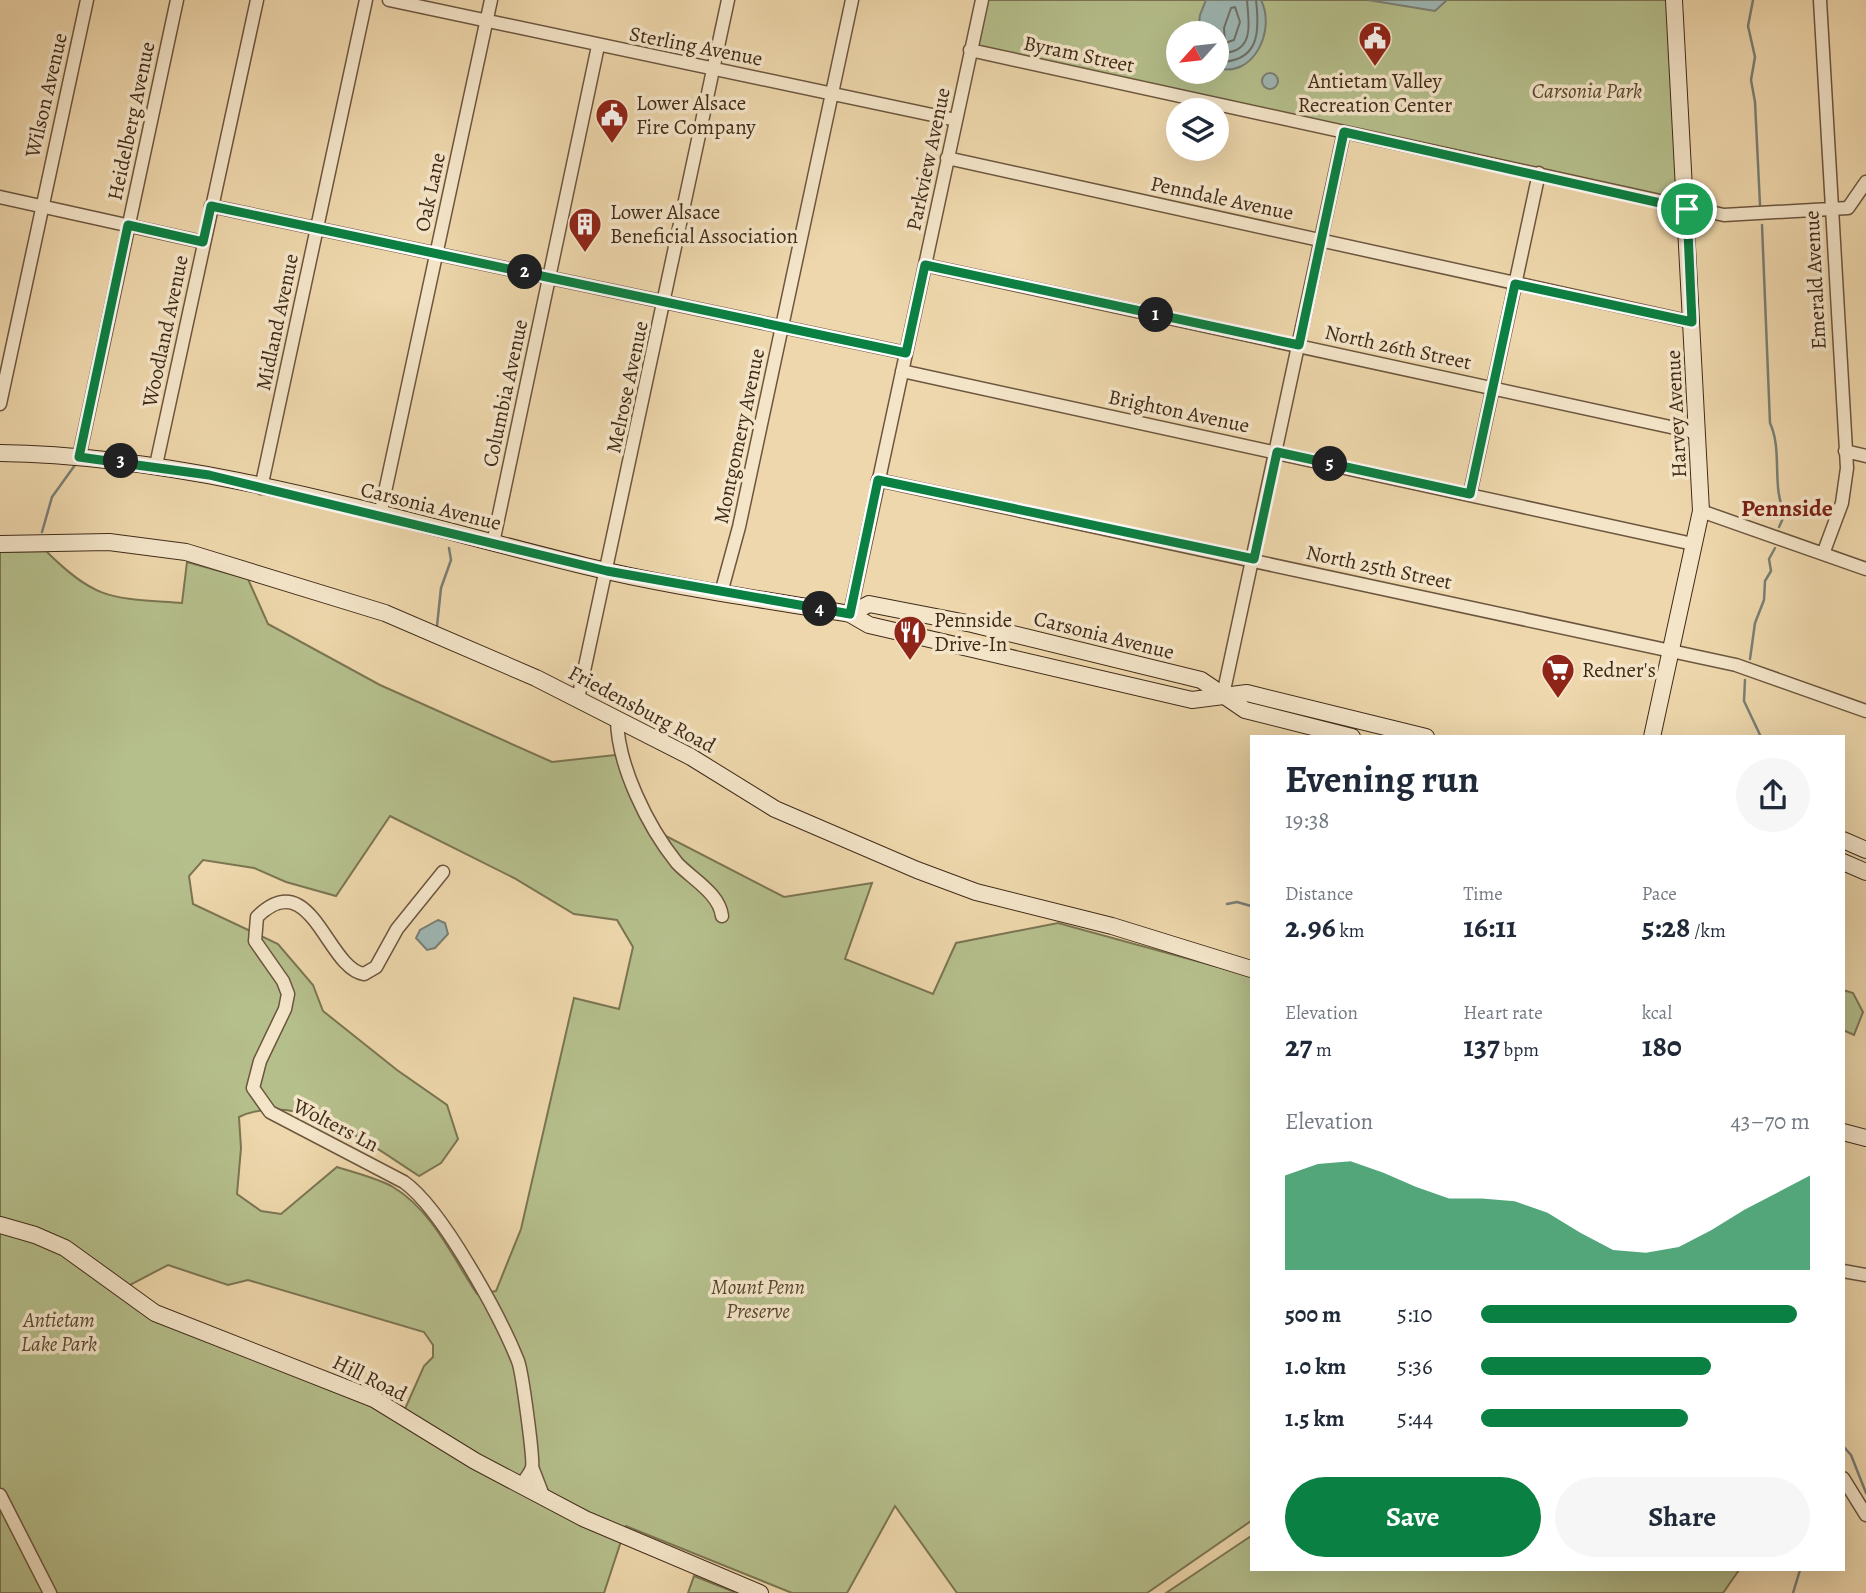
<!DOCTYPE html>
<html lang="en">
<head>
<meta charset="utf-8">
<style>
  :root { --surface:#fff; --page:#f6f6f7; --text:#1f2937; --muted:#747a83; --accent:#0b8043 }
  body { margin:0; font-family:Alegreya,serif; background:var(--page); color:var(--text); height:100vh; display:flex; flex-direction:column; font-size:26px; white-space:nowrap }
  * { box-sizing:border-box; margin:0 }
  p { font-size:23px; color:var(--muted) }
  .icon { flex:none; width:38px; height:38px; fill:none; stroke:currentColor; stroke-width:2; stroke-linecap:round; stroke-linejoin:round }
  .map { position:relative; flex:1; overflow:hidden }
  .sheet { position:absolute; left:1250px; top:735px; width:595px; height:836px; display:flex; flex-direction:column; background:var(--surface); border-radius:0px; box-shadow:0 7px 28px #0002 }
  .sheet>* { flex:none }
  .needle { width:46px; rotate:243deg }
  .controls { position:absolute; left:1166px; top:21px; display:grid; gap:14px }
  .controls a { display:grid; place-items:center; width:63px; height:63px; border-radius:50%; background:var(--surface); box-shadow:0 7px 28px #0002; font-size:35px }
  .pin { position:absolute; display:grid; place-items:center; width:60px; height:60px; color:#fff; margin:-30px; border:4px solid #fff; border-radius:50%; box-shadow:0 2px 7px #0007 }
  .km { position:absolute; width:35px; height:35px; margin:-18px; border-radius:50%; background:#222; color:#fff; font-size:19px; line-height:35px; text-align:center }
  .round { display:grid; place-items:center; flex:none; width:74px; height:74px; border-radius:37px; background:var(--page) }
  .head { display:flex; align-items:center; justify-content:space-between; height:119px; padding:0 35px }
  h1 { font-size:38px; font-weight:600; line-height:52px }
  .stats { display:grid; grid-template-columns:repeat(3,1fr); gap:10px; height:119px; padding:7px 35px }
  .stats div { display:grid; align-content:center }
  .stats b { font-size:30px; font-weight:600 }
  .stats small { font-size:19px; font-weight:400 }
  .stats p { font-size:19px }
  .chart { height:196px; padding:14px 35px }
  .chart p { display:flex; justify-content:space-between }
  .chart svg { width:100%; height:126px; margin-top:7px; fill:var(--accent); opacity:.7 }
  .action { display:flex; gap:14px; margin-top:auto; padding:14px 35px }
  .action a { flex:1; height:80px; border-radius:42px; background:var(--accent); color:#fff; font-size:28px; font-weight:600; line-height:80px; text-align:center }
  .action a+a { background:var(--page); color:var(--text) }
  ul { padding:0 35px; list-style:none; font-size:23px }
  li { display:grid; grid-template-columns:112px 84px 1fr; align-items:center; height:52px }
  li i { height:18px; border-radius:9px; background:var(--accent) }
  .map>svg:first-child { display:block }
  .green { fill:#b5bf8c; stroke:#7b7552; stroke-width:2; fill-rule:evenodd }
  .water { fill:#9eb7b4; stroke:#797f76; stroke-width:2 }
  .lines { fill:none; stroke-linecap:round; stroke-linejoin:round }
  .shore { stroke:#707166; stroke-width:2 }
  .stream { stroke:#797f76; stroke-width:2.5 }
  .street-casing { stroke:#6c563e; stroke-width:15 }
  .secondary-casing { stroke:#412b19; stroke-width:18 }
  .street { stroke:#f4e5c9; stroke-width:12 }
  .secondary { stroke:#f4e5c9; stroke-width:16 }
  .route-casing { stroke:#fff; stroke-width:14 }
  .route { stroke:#0b8043; stroke-width:9 }
  .labels { text-anchor:middle; dominant-baseline:central; stroke-width:7; stroke-linejoin:round; paint-order:stroke }
  .street-label { font-size:21px; fill:#412b19; stroke:#f4e5c9 }
  .poi-label { font-size:21px; fill:#412b19; stroke:#f4e5c9; text-anchor:start }
  .park-label { font-size:21px; font-style:italic; fill:#584930; stroke:#f4e5c9 }
  .quarter-label { font-size:24px; font-weight:bold; fill:#7a1f14; stroke:#f4e5c9 }
</style>
</head>
<body>
<div class="map">
<svg width="1866" height="1593" viewBox="0 0 1866 1593">
  <rect width="100%" height="100%" fill="#eed7ac"/>
  <filter id="stains"><feTurbulence type="fractalNoise" baseFrequency=".00286" numOctaves="4"/><feColorMatrix values="0 0 0 0 .2 0 0 0 0 .09 0 0 0 0 .02 0 0 0 .5 -.17"/></filter>
  <radialGradient id="worn" r=".72"><stop offset=".6" stop-color="#630" stop-opacity="0"/><stop offset="1" stop-color="#630" stop-opacity=".3"/></radialGradient>
  <path class="green" d="M982 0H1674L1687 209 970 50ZM1178 33H1216V72H1178Z
    M46 551C97 602 113 598 182 603L187 562 248 579 268 624 380 685 552 762 615 755 662 834 784 897 872 883 845 959 933 994 956 943 1058 923 1251 976V1521L1147 1593H957L895 1506 847 1593H792L626 1526 604 1593H0V552ZM390 816 514 878 574 914 617 920 633 947 619 1009 574 998 521 1229 496 1291 477 1294C453 1258 432 1210 393 1187 377 1178 355 1173 337 1167L281 1214 261 1211 237 1194 241 1148 239 1117C300 1089 369 1144 419 1176L441 1163 458 1139 447 1105 397 1070 323 1011 313 985 278 944 193 904 189 876 203 860 254 868 286 882 336 896ZM168 1265 228 1285 248 1280 424 1332 433 1345V1357L424 1366 405 1409 157 1309 124 1288Z
    M1843 990 1853 993 1863 1012 1854 1035 1843 1030Z
    M1251 1536V1570H1739L1723 1593H1166Z
    M694 1576 737 1593H688Z"/>
  <path class="water" d="M1206 0H1261C1276 30 1254 79 1216 68V33H1198L1200 15Z
    M1368 0H1447L1435 11Z
    M1262 81a8 8 0 1 1 16 0a8 8 0 1 1-16 0Z
    M438 920 445 923 448 934 435 948 427 950 416 938 420 930Z"/>
  <g class="lines">
    <path class="shore" d="M1235 7 1240 22 1234 40 1225 43 1224 28 1231 8Z
      M1216 53C1255 55 1249 27 1247 0
      M1216 62C1259 63 1260 33 1256 0"/>
    <path class="stream" d="M1753 0 1748 26 1755 57 1751 80 1755 102 1760 205
      M1762 225 1770 423C1783 451 1771 487 1785 514L1779 527
      M42 532 52 497 75 465
      M437 626 441 588 451 560 449 548
      M1750 659 1755 623 1764 600 1765 581 1771 571 1769 559 1775 548
      M1745 680 1744 701 1761 737
      M1227 904 1237 902 1251 906
      M1843 1446 1851 1455 1866 1493
      M1793 1593 1800 1570"/>
    <defs>
      <path id="street" d="M389 0 956 120
        M1820 0 1847 468 1842 503 1823 554
        M970 50 1724 215 1848 208 1866 182
        M947 158 1692 322
        M0 197 203 242
        M211 206 906 353
        M925 265 1698 433
        M902 371 1693 544
        M0 404 87 0
        M1845 451 1866 456
        M79 457 177 0
        M156 465 257 0
        M878 480 1736 665 1866 711
        M261 488 366 0
        M1470 494 1539 173
        M1701 511 1866 569
        M380 515 491 0
        M493 543 598 46
        M721 593 739 527 852 0
        M850 614 982 0
        M1223 695 1344 132
        M578 699 728 0
        M617 718C617 765 648 827 677 863 692 879 719 893 722 916
        M443 872 397 929 376 967 364 974C327 969 311 863 257 917L255 941 283 981 288 994 285 1009 260 1061 253 1088 270 1112 404 1182C442 1209 500 1316 518 1361 522 1371 534 1459 532 1468 530 1473 524 1481 520 1486
        M1843 1271 1866 1275
        M532 1467 544 1498
        M1843 1478 1866 1515
        M0 1495 50 1593"/>
      <path id="secondary" d="M0 453C198 456 394 519 585 566 672 587 761 599 850 614L869 625 1192 700 1247 693 1426 737
        M0 544 109 542 186 552 385 613 536 678 691 757 775 809 917 870 976 892 1112 926 1251 969
        M850 614 869 604 972 624 1201 680 1245 710 1352 737
        M1652 737 1701 511 1674 0
        M1843 840 1866 850
        M1843 862 1866 872
        M1843 1132 1866 1138
        M0 1225 35 1235 65 1248 155 1313 374 1399 475 1461 585 1519 760 1593"/>
    </defs>
    <use href="#street" class="street-casing"/>
    <use href="#secondary" class="secondary-casing"/>
    <use href="#street" class="street"/>
    <use href="#secondary" class="secondary"/>
  </g>
  <g class="lines">
    <defs>
      <path id="route" d="M1344 132 1687 209 1692 322 1515 284 1470 494 1277 452 1254 559 878 480 850 614 607 571 209 475 79 457 128 225 203 242 211 206 906 353 925 265 1299 345Z"/>
    </defs>
    <use href="#route" class="route-casing"/>
    <use href="#route" class="route"/>
  </g>
  <defs>
    <symbol id="civic-pin" viewBox="-11 -11 22 30"><path d="M0 17L-7.5 6A9.5 9.5 0 1 1 7.5 6Z" fill="#8f2418" stroke="#f4e5c9"/><path d="M-.6-6.5H3V-4.5H.6V-3L4-1V1h2V6H-6V1h2V-1L-.6-3ZM-1.2 2.5V6h2.4V2.5Z" fill="#fff"/></symbol>
    <symbol id="building-pin" viewBox="-11 -11 22 30"><path d="M0 17L-7.5 6A9.5 9.5 0 1 1 7.5 6Z" fill="#8f2418" stroke="#f4e5c9"/><path d="M-4-6H4V6H1V3H-1V6H-4ZM-2.5-4.3h1.7v1.8h-1.7ZM.8-4.3h1.7v1.8H.8ZM-2.5-1h1.7V.8h-1.7ZM.8-1h1.7V.8H.8Z" fill="#fff"/></symbol>
    <symbol id="restaurant-pin" viewBox="-11 -11 22 30"><path d="M0 17L-7.5 6A9.5 9.5 0 1 1 7.5 6Z" fill="#8f2418" stroke="#f4e5c9"/><path d="M-5-6h1v4h1v-4h1v4h1v-4h1v5L-1.5 .5V6h-2V.5L-5-1ZM5-6V6H3V1.5H1.5Q1.5-4 5-6Z" fill="#fff"/></symbol>
    <symbol id="supermarket-pin" viewBox="-11 -11 22 30"><path d="M0 17L-7.5 6A9.5 9.5 0 1 1 7.5 6Z" fill="#8f2418" stroke="#f4e5c9"/><path d="M-6-5.5h2.5l.6 2H6L4.5 2H-2.5L-4.4-4H-6ZM-1.5 3.2a1.3 1.3 0 1 0 .1 0ZM3 3.2a1.3 1.3 0 1 0 .1 0Z" fill="#fff"/></symbol>
  </defs>
  <g fill-rule="evenodd">
    <use href="#civic-pin" x="1356" y="19" width="38" height="52"/>
    <use href="#civic-pin" x="593" y="96" width="38" height="52"/>
    <use href="#building-pin" x="566" y="205" width="38" height="52"/>
    <use href="#restaurant-pin" x="891" y="613" width="38" height="52"/>
    <use href="#supermarket-pin" x="1539" y="651" width="38" height="52"/>
  </g>
  <g class="labels">
    <g class="street-label">
      <text transform="translate(696 46) rotate(11)">Sterling Avenue</text>
      <text transform="translate(1079 54) rotate(12)">Byram Street</text>
      <text transform="translate(46 95) rotate(-77)">Wilson Avenue</text>
      <text transform="translate(131 121) rotate(-78)">Heidelberg Avenue</text>
      <text transform="translate(928 159) rotate(-78)">Parkview Avenue</text>
      <text transform="translate(430 192) rotate(-78)">Oak Lane</text>
      <text transform="translate(1222 198) rotate(12)">Penndale Avenue</text>
      <text transform="translate(1815 280) rotate(-93)">Emerald Avenue</text>
      <text transform="translate(277 322) rotate(-78)">Midland Avenue</text>
      <text transform="translate(165 331) rotate(-78)">Woodland Avenue</text>
      <text transform="translate(1398 347) rotate(12)">North 26th Street</text>
      <text transform="translate(627 387) rotate(-78)">Melrose Avenue</text>
      <text transform="translate(505 393) rotate(-78)">Columbia Avenue</text>
      <text transform="translate(1179 411) rotate(12)">Brighton Avenue</text>
      <text transform="translate(1676 414) rotate(-93)">Harvey Avenue</text>
      <text transform="translate(739 436) rotate(-78)">Montgomery Avenue</text>
      <text transform="translate(431 506) rotate(14)">Carsonia Avenue</text>
      <text transform="translate(1379 567) rotate(12)">North 25th Street</text>
      <text transform="translate(1104 635) rotate(14)">Carsonia Avenue</text>
      <text transform="translate(642 709) rotate(28)">Friedensburg Road</text>
      <text transform="translate(336 1125) rotate(27)">Wolters Ln</text>
      <text transform="translate(370 1378) rotate(26)">Hill Road</text>
    </g>
    <g class="poi-label">
      <text x="1375" y="81" text-anchor="middle">Antietam Valley<tspan x="1375" dy="24">Recreation Center</tspan></text>
      <text x="636" y="103">Lower Alsace<tspan x="636" dy="24">Fire Company</tspan></text>
      <text x="610" y="212">Lower Alsace<tspan x="610" dy="24">Beneficial Association</tspan></text>
      <text x="934" y="620">Pennside<tspan x="934" dy="24">Drive-In</tspan></text>
      <text x="1582" y="670">Redner's</text>
    </g>
    <g class="park-label">
      <text x="1587" y="91">Carsonia Park</text>
      <text x="758" y="1287">Mount Penn<tspan x="758" dy="24">Preserve</tspan></text>
      <text x="59" y="1320">Antietam<tspan x="59" dy="24">Lake Park</tspan></text>
    </g>
    <g class="quarter-label">
      <text x="1787" y="508">Pennside</text>
    </g>
  </g>
  <rect width="100%" height="100%" filter="url(#stains)"/>
  <rect width="100%" height="100%" fill="url(#worn)"/>
</svg>
<div class="controls">
<a><svg class="needle" viewBox="-14 -14 28 28"><path d="M0-13l5 13h-10z" fill="#e53935"/><path d="M0 13l5-13h-10z" fill="#747a83"/></svg></a>
<a><svg class="icon" aria-label="layers" viewBox="0 0 24 24"><path d="M12 4l9 5-9 5-9-5zM3 14l9 5 9-5"/></svg></a>
</div>
<div class="pin" style="left:1687px;top:209px;background:#1e9e55"><svg class="icon" aria-label="arrive" viewBox="0 0 24 24"><path d="M6 21V4h12l-3 4 3 4H6"/></svg></div>
<b class="km" style="left:1156px;top:315px">1</b>
<b class="km" style="left:525px;top:272px">2</b>
<b class="km" style="left:121px;top:461px">3</b>
<b class="km" style="left:820px;top:609px">4</b>
<b class="km" style="left:1330px;top:464px">5</b>
<section class="sheet">
<div class="head"><div><h1>Evening run</h1><p>19:38</p></div><a class="round"><svg class="icon" aria-label="share" viewBox="0 0 24 24"><path d="M12 15V3M7 8l5-5 5 5M5 13v7h14v-7"/></svg></a></div>
<div class="stats">
<div><p>Distance</p><b>2.96<small> km</small></b></div>
<div><p>Time</p><b>16:11</b></div>
<div><p>Pace</p><b>5:28<small> /km</small></b></div>
</div>
<div class="stats">
<div><p>Elevation</p><b>27<small> m</small></b></div>
<div><p>Heart rate</p><b>137<small> bpm</small></b></div>
<div><p>kcal</p><b>180</b></div>
</div>
<div class="chart"><p><span>Elevation</span>43–70 m</p>
<svg viewBox="0 0 160 44" preserveAspectRatio="none"><path d="M0 44V11L10 7L20 6L30 10L40 15L50 19L60 19L70 20L80 24L90 31L100 37L110 38L120 36L130 30L140 23L150 17L160 11V44z"/></svg>
</div>
<ul>
<li><b>500 m</b>5:10<i style="width:96%"></i></li>
<li><b>1.0 km</b>5:36<i style="width:70%"></i></li>
<li><b>1.5 km</b>5:44<i style="width:63%"></i></li>
</ul>
<div class="action"><a>Save</a><a>Share</a></div>
</section>
</div>
</body>
</html>
